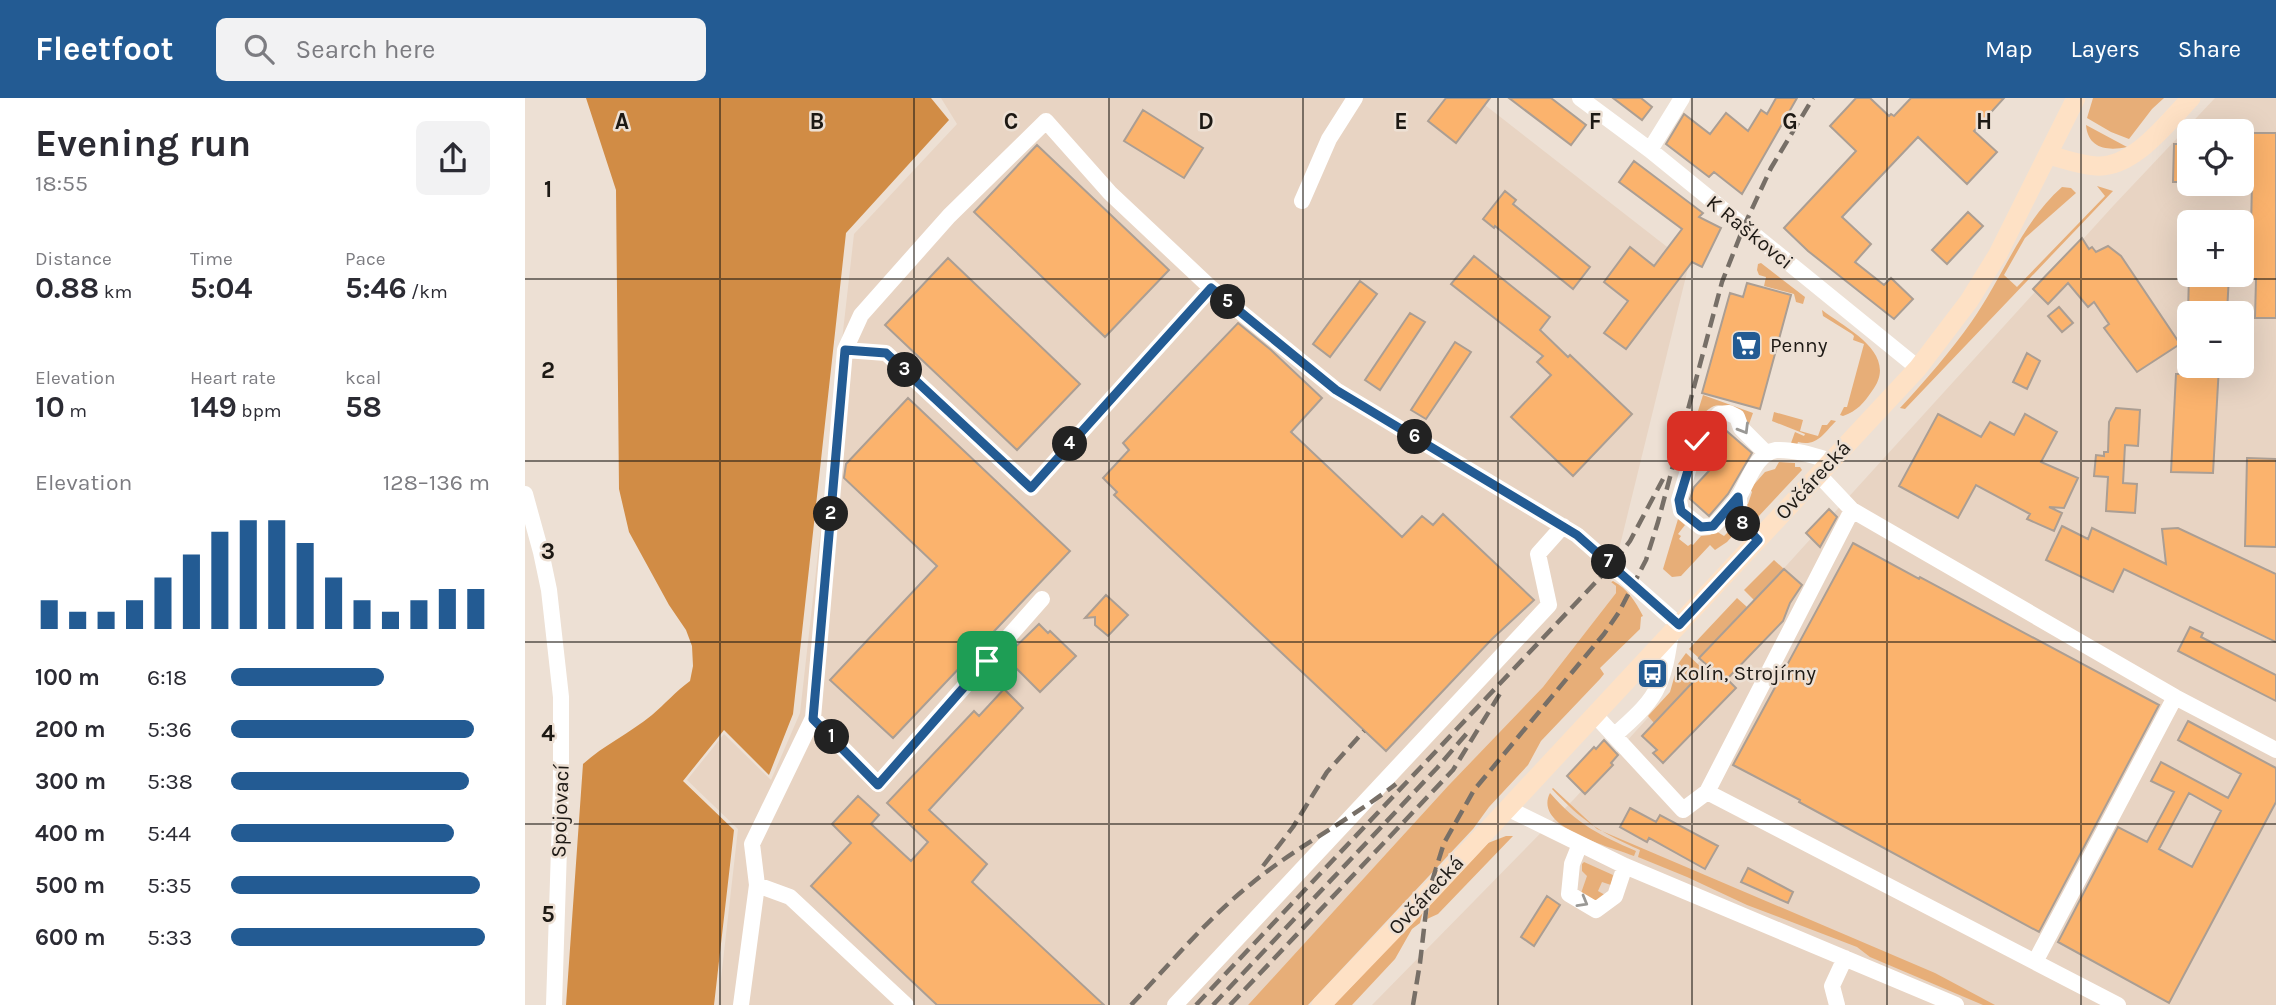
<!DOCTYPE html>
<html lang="en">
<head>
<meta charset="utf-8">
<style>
  :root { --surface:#fff; --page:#f2f2f3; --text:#2b2b33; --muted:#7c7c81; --accent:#235b93 }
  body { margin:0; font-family:Karla,sans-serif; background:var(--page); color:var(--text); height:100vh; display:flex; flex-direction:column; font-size:26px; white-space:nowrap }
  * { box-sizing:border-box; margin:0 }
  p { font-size:23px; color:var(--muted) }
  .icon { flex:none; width:38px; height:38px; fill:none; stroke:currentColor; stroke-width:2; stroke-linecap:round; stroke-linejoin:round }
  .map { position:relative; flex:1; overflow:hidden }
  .details { display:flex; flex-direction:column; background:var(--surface); width:525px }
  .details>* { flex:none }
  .fabs { position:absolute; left:1652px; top:21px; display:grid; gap:14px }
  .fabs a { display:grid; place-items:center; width:77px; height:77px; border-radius:10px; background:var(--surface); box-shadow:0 7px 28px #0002; font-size:35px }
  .pin { position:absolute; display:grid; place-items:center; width:60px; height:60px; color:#fff; margin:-30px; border-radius:14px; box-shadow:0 4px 10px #0006 }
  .km { position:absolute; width:35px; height:35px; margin:-18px; border-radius:50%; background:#222; color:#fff; font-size:19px; line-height:35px; text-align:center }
  .round { display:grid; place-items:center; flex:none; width:74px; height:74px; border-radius:10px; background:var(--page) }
  .headline { display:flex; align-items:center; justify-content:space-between; height:119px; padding:0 35px }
  h1 { font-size:38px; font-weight:700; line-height:52px }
  .figures { display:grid; grid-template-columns:repeat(3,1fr); gap:10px; height:119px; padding:7px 35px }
  .figures div { display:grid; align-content:center }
  .figures b { font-size:30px; font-weight:700 }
  .figures small { font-size:19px; font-weight:400 }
  .figures p { font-size:19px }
  .chart { height:196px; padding:14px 35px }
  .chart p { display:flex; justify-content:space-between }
  .chart svg { width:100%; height:126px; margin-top:7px; stroke:var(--accent); stroke-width:6 }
  ul { padding:0 35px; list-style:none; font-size:23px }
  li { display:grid; grid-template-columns:112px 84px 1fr; align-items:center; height:52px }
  li i { height:18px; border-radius:9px; background:var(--accent) }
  header { display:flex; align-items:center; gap:42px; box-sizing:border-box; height:98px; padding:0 35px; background:var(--accent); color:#fff }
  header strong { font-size:33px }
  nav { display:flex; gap:38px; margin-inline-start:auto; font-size:24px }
  .search { width:490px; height:63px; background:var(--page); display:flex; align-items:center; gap:18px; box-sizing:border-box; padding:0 24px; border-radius:10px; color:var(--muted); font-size:26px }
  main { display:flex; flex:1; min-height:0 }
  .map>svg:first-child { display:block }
  .built { fill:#e8d4c3; fill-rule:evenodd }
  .green { fill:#e7ae78 }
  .forest { fill:#d18c45 }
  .building { fill:#fbb36d; stroke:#ab9e93; stroke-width:2; fill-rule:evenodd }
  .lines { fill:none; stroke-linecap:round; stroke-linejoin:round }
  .minor { stroke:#fff; stroke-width:16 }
  .major { stroke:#fee1c5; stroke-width:19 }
  .rail { stroke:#776f67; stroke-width:4.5; stroke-dasharray:14 7; stroke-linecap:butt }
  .oneway { stroke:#999895 }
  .route-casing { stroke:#fff; stroke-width:14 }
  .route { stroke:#235b93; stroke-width:9 }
  .grid { fill:none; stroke:#1d1914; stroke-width:2; stroke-opacity:0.55 }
  .labels { text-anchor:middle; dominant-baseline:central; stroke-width:5; stroke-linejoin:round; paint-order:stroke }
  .street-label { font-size:21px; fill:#1d1914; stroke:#ede0d4 }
  .poi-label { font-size:21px; fill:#1d1914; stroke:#ede0d4; text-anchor:start }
  .grid-label { font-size:23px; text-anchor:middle; font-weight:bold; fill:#1d1914; stroke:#ede0d4; stroke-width:5; stroke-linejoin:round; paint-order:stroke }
</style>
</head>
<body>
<header>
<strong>Fleetfoot</strong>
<div class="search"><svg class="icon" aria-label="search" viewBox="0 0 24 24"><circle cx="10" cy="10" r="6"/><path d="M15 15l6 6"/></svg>Search here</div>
<nav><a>Map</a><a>Layers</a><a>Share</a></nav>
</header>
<main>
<section class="details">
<div class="headline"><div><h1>Evening run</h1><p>18:55</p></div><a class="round"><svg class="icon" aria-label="share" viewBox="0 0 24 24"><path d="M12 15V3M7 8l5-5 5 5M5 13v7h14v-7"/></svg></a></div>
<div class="figures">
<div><p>Distance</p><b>0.88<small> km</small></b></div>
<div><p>Time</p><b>5:04</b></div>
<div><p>Pace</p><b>5:46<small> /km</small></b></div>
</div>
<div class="figures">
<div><p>Elevation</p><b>10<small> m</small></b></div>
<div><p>Heart rate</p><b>149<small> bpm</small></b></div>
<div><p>kcal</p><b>58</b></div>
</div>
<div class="chart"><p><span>Elevation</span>128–136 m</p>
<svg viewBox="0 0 160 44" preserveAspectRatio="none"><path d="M5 44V34M15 44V38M25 44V38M35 44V34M45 44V26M55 44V18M65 44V10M75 44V6M85 44V6M95 44V14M105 44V26M115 44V34M125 44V38M135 44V34M145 44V30M155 44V30"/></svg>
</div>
<ul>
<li><b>100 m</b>6:18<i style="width:59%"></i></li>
<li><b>200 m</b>5:36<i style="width:94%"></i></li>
<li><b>300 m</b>5:38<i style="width:92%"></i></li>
<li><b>400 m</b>5:44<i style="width:86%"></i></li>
<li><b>500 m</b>5:35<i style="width:96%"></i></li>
<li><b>600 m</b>5:33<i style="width:98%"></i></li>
</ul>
</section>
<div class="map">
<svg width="1751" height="907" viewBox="0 0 1751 907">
  <rect width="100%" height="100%" fill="#ede0d4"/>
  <path class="built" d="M416 0H951L1164 166 1086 484 1091 488V495L1018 589 923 688 723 907H193L213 731 162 682 199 636 246 682 275 615 329 136 432 26Z
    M1690 0H1751V907H847L1050 700 1589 107ZM1664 33H1717V86H1664ZM1664 124H1717V177H1664ZM1664 215H1717V268H1664Z"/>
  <path class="green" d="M1568 0H1639L1627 11 1604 41 1586 34 1562 20Z
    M1561 27 1602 49C1583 53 1563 51 1561 27Z
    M1572 88 1588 93 1380 311 1375 310C1401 282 1426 253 1447 223 1478 179 1497 124 1537 89L1546 90 1551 95 1500 140 1479 177 1492 189 1580 98Z
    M1236 165 1280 199 1278 206 1271 204 1269 196 1239 188 1241 179 1234 177 1232 172 1233 166Z
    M1297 212C1322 231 1375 256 1347 293 1339 305 1332 313 1318 318L1315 317 1319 309H1322L1339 246 1328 242 1329 238 1327 236 1298 218Z
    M1178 297 1228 315 1223 329C1198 306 1194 296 1169 326Z
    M1249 314 1278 322 1275 333 1293 338 1297 327H1302L1306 322 1311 323C1299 335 1292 349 1273 344L1272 347 1266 345 1270 334 1279 338 1280 336 1247 323Z
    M1254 364 1270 365V369H1275L1277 372 1232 420 1226 421 1220 406H1223L1227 394 1225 391 1240 374 1250 371Z
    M1153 421 1160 427 1153 436 1156 438 1154 441 1163 448 1166 446 1168 447 1176 438 1185 437 1191 433 1199 438 1208 429 1211 434 1202 444 1190 452 1185 447 1156 478 1147 479 1138 471Z
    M1249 462 1259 471 1229 502 1219 492Z
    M1088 483C1103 491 1110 503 1118 518L1116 519 1115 531 1075 570 1079 576 1075 581 1016 643 1003 667 964 709 948 731 783 907H723L923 688 1018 589 1091 495V488L1086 484Z
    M1212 500 1222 509 1174 560 1164 551Z
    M1161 555 1179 572 1129 625 1123 618 1145 594 1153 566Z
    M1028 690 1072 731 1410 875 1470 907H1458L1345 859 1332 849 1222 807 1162 779 1113 759 1115 752C1075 734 1058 724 1027 691Z
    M1025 695C1052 726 1074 737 1111 753L1109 758C1087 749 1007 730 1025 695Z
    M981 738H988L913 816 902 821 905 806 963 745Z
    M1059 764 1088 777 1086 787 1077 784 1073 793 1080 797 1071 805 1055 798 1062 778 1057 773V766Z
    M898 813 895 825 887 831 870 861 827 907H809Z"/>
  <path class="forest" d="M61 0H406L424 22 321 135 268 616 244 677 199 632 158 683 209 732 189 907H41L58 666C79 647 105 635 127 617 140 606 151 593 165 583L168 568 167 548 161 532 144 507 104 434 94 391 91 92Z"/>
  <path class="building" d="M921 0H965L931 45 903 23Z
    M984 0H1026L1061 27 1046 47Z
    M1088 0H1116L1127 9 1117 22Z
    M1251 0H1272L1217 96 1189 74 1184 79 1141 46 1159 16 1185 36 1201 15 1223 33 1236 12 1242 16Z
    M1331 0H1345L1364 18 1366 16 1369 18 1386 0H1479L1449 33 1472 54 1442 86 1393 39 1317 119 1346 146 1330 164 1359 187 1366 180 1388 201 1369 221 1283 153 1259 130 1331 53 1305 28Z
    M618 12 678 50 659 80 599 43Z
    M1728 35H1751V220H1730L1731 181H1725Z
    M1649 46H1664V84H1648Z
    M512 47 644 172 580 239 449 114Z
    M1109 63 1178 115 1174 119 1196 130 1177 169 1167 164 1101 251 1079 235 1103 203 1079 184 1105 149 1129 168 1157 131 1094 84Z
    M980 93 991 102 988 106 1065 169 1048 191 970 128 969 130 958 121Z
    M1443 114 1458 128 1422 166 1407 152Z
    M1557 140 1564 151 1567 149 1571 154 1583 148 1596 158 1655 246 1612 274 1579 230 1584 226 1569 204 1563 209 1543 185 1523 206 1508 191Z
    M949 158 1025 219 1015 232 1043 259 1045 257 1107 316 1048 378 986 319 1026 277 1012 264 1018 258 926 186Z
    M423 160 555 286 492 352 360 227Z
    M1664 177H1704L1702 215H1663Z
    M835 183 852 196 805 259 788 246Z
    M1222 185 1266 197 1235 311 1177 295 1205 195 1218 199Z
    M1534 209 1548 225 1537 234 1523 218Z
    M885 215 900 224 855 292 840 282Z
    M713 225 746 252 797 300 766 334 877 439 897 418 908 427 918 416 1009 502 967 541 861 653 589 397 592 394 578 380 604 352 598 345Z
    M930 244 946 254 901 321 886 312Z
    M1502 255 1515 263 1502 291 1488 284Z
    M1663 268H1694L1688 375 1646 374 1651 276H1663Z
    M383 300 545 453 368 640 305 582 412 468 319 380 321 366Z
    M1591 310 1615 312 1613 348 1600 347 1598 385 1612 386 1610 415 1581 413 1583 379 1569 378 1571 357 1579 358V354H1583L1584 324Z
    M1413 316 1456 339 1465 324 1489 337 1500 316 1532 334 1516 364 1553 380 1539 410 1524 409 1537 415 1529 433 1502 421 1505 416 1451 387 1433 420 1374 388Z
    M1197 329 1227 355 1203 396 1184 418 1165 401 1169 389 1194 362 1186 355 1188 352 1182 347Z
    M1722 360 1751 361V449L1720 448Z
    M1304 411 1312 419 1295 449 1281 435Z
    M1537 428 1563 441 1567 430 1641 466 1637 431 1653 430 1751 476V544L1599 471 1588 494 1521 462Z
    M1328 445 1394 481 1395 479 1634 607 1514 834 1274 704 1275 702 1208 667Z
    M1259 471 1277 487 1265 505 1258 523 1202 581 1211 590 1138 665 1128 655 1132 652 1117 638 1183 568 1174 560Z
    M581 497 603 517 583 538 570 527V519L560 520Z
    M514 526 523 535 525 533 551 558 515 594 480 559Z
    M1665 529 1678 535 1676 539 1751 577V603L1653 553Z
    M479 591 498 610 404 712 462 766 447 784 579 907H412L286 788 326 745 307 726 333 698 354 717 346 726 386 763 403 744 362 705 449 613 454 618Z
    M1663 623 1751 670V704L1644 905 1533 844 1593 729 1622 744 1649 694 1626 683 1636 664 1703 700 1716 676 1653 642ZM1664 695 1696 713 1667 769 1634 751Z
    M1079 642 1093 657 1086 665 1088 667 1060 696 1042 678 1069 649 1071 651Z
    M1105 710 1131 724 1135 717 1193 748 1180 771 1124 740 1122 744 1095 729Z
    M1223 770 1268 794 1263 805 1216 784Z
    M1022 798 1035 807 1009 848 996 839Z"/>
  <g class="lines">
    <path class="minor" d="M1055 0 1125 52 1393 270
      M1125 52 1157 0
      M777 103 804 41 830 0
      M320 252 336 217 424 118 521 23 585 95 686 190 811 292 1052 437 1154 527
      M1242 356 1216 330 1212 319 1204 315 1194 316 1172 343 1154 402 1156 413 1176 429 1188 428C1197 419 1207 409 1214 398 1223 384 1231 355 1251 352 1269 351 1290 358 1306 363
      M1294 377 1327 412
      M0 396 16 454 24 492 36 599V688L29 907
      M1214 399 1215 423 1233 442
      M1070 617 1158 712 1182 694 1327 412 1650 599 1751 652
      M288 620 320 252 361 255 506 390 686 190
      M1090 637C1105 623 1125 607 1133 588 1141 571 1143 553 1146 535
      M1182 694 1510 864
      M982 710 1100 768 1431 907
      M1055 746 1047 766 1044 796 1071 812 1090 798 1100 768
      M232 787 227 746 288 620 353 686 517 501
      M216 907 232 787 265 799 381 907
      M650 907 1024 507 1013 456 1038 428
      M1312 907 1307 888 1320 860
      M1593 907 1510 864 1650 599"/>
    <path class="major" d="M1524 57C1539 61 1555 67 1571 68 1608 71 1643 24 1666 0
      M796 907 903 796 1393 270 1444 203 1473 156 1551 0"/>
    <path class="rail" d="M738 768 768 729 802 674 839 633
      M606 907C645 866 682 821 726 786 772 748 825 722 871 686
      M671 907 1087 467 1105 443 1138 381
      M688 907 912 670 943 634
      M705 907 928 672 976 594
      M888 907 895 865 903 796 919 745 949 692 1079 536 1094 514 1121 462 1133 424 1197 184 1219 128 1246 70 1288 0"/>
  </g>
  <defs><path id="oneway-chevron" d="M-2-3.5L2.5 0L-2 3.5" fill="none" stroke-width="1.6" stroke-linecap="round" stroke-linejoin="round" transform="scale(1.75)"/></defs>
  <g class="oneway">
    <use href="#oneway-chevron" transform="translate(1219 331) rotate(59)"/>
    <use href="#oneway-chevron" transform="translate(1058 804) rotate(30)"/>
  </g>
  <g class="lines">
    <defs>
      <path id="route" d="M462 563 353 687 288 621 320 252 361 255 506 390 686 190 811 292 1052 437 1154 527 1233 442 1215 423 1213 399 1188 428 1176 429 1156 413 1154 402 1172 343"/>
    </defs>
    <use href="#route" class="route-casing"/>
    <use href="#route" class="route"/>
  </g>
  <path class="grid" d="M195 0V907M389 0V907M584 0V907M778 0V907M973 0V907M1167 0V907M1362 0V907M1556 0V907M0 181H1751M0 363H1751M0 544H1751M0 726H1751"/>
  <defs>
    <symbol id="supermarket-square" viewBox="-11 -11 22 22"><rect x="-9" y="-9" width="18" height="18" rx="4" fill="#235b93" stroke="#ede0d4"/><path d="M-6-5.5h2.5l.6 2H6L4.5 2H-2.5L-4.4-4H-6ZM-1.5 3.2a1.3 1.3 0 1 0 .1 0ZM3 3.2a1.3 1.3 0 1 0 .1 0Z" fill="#fff"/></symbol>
    <symbol id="bus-square" viewBox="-11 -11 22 22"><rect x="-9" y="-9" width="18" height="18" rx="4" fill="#235b93" stroke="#ede0d4"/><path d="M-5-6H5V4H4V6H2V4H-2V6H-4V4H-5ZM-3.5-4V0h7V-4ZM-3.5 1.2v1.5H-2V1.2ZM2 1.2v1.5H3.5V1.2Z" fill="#fff"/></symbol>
  </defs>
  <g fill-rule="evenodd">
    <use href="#supermarket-square" x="1204" y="230" width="35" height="35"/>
    <use href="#bus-square" x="1110" y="558" width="35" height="35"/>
  </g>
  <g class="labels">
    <g class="street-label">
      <text transform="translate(1225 134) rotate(39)">K Raškovci</text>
      <text transform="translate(1288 382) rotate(-47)">Ovčárecká</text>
      <text transform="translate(35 713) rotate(-88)">Spojovací</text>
      <text transform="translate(901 797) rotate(-47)">Ovčárecká</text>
    </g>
    <g class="poi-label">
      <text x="1245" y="247">Penny</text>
      <text x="1150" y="575">Kolín, Strojírny</text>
    </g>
  </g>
  <g class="grid-label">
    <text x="97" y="31">A</text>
    <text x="292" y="31">B</text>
    <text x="486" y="31">C</text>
    <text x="681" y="31">D</text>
    <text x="876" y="31">E</text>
    <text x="1070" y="31">F</text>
    <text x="1265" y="31">G</text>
    <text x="1459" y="31">H</text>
    <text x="23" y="99">1</text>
    <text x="23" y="280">2</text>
    <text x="23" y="461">3</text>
    <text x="23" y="643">4</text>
    <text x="23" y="824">5</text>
  </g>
</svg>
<div class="fabs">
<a><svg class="icon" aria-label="locate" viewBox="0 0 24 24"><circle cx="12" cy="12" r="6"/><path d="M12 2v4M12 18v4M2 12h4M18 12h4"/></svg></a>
<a>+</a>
<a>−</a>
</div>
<div class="pin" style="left:462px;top:563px;background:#1e9e55"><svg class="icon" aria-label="arrive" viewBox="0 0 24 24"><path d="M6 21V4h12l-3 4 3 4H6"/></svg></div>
<div class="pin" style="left:1172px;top:343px;background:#d93025"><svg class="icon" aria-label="check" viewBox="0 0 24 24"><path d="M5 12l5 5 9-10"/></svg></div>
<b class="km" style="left:307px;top:639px">1</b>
<b class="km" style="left:306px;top:416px">2</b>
<b class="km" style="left:380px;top:272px">3</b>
<b class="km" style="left:545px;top:346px">4</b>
<b class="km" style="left:703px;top:204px">5</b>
<b class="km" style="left:890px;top:339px">6</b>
<b class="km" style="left:1084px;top:464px">7</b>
<b class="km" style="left:1218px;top:426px">8</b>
</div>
</main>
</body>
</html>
